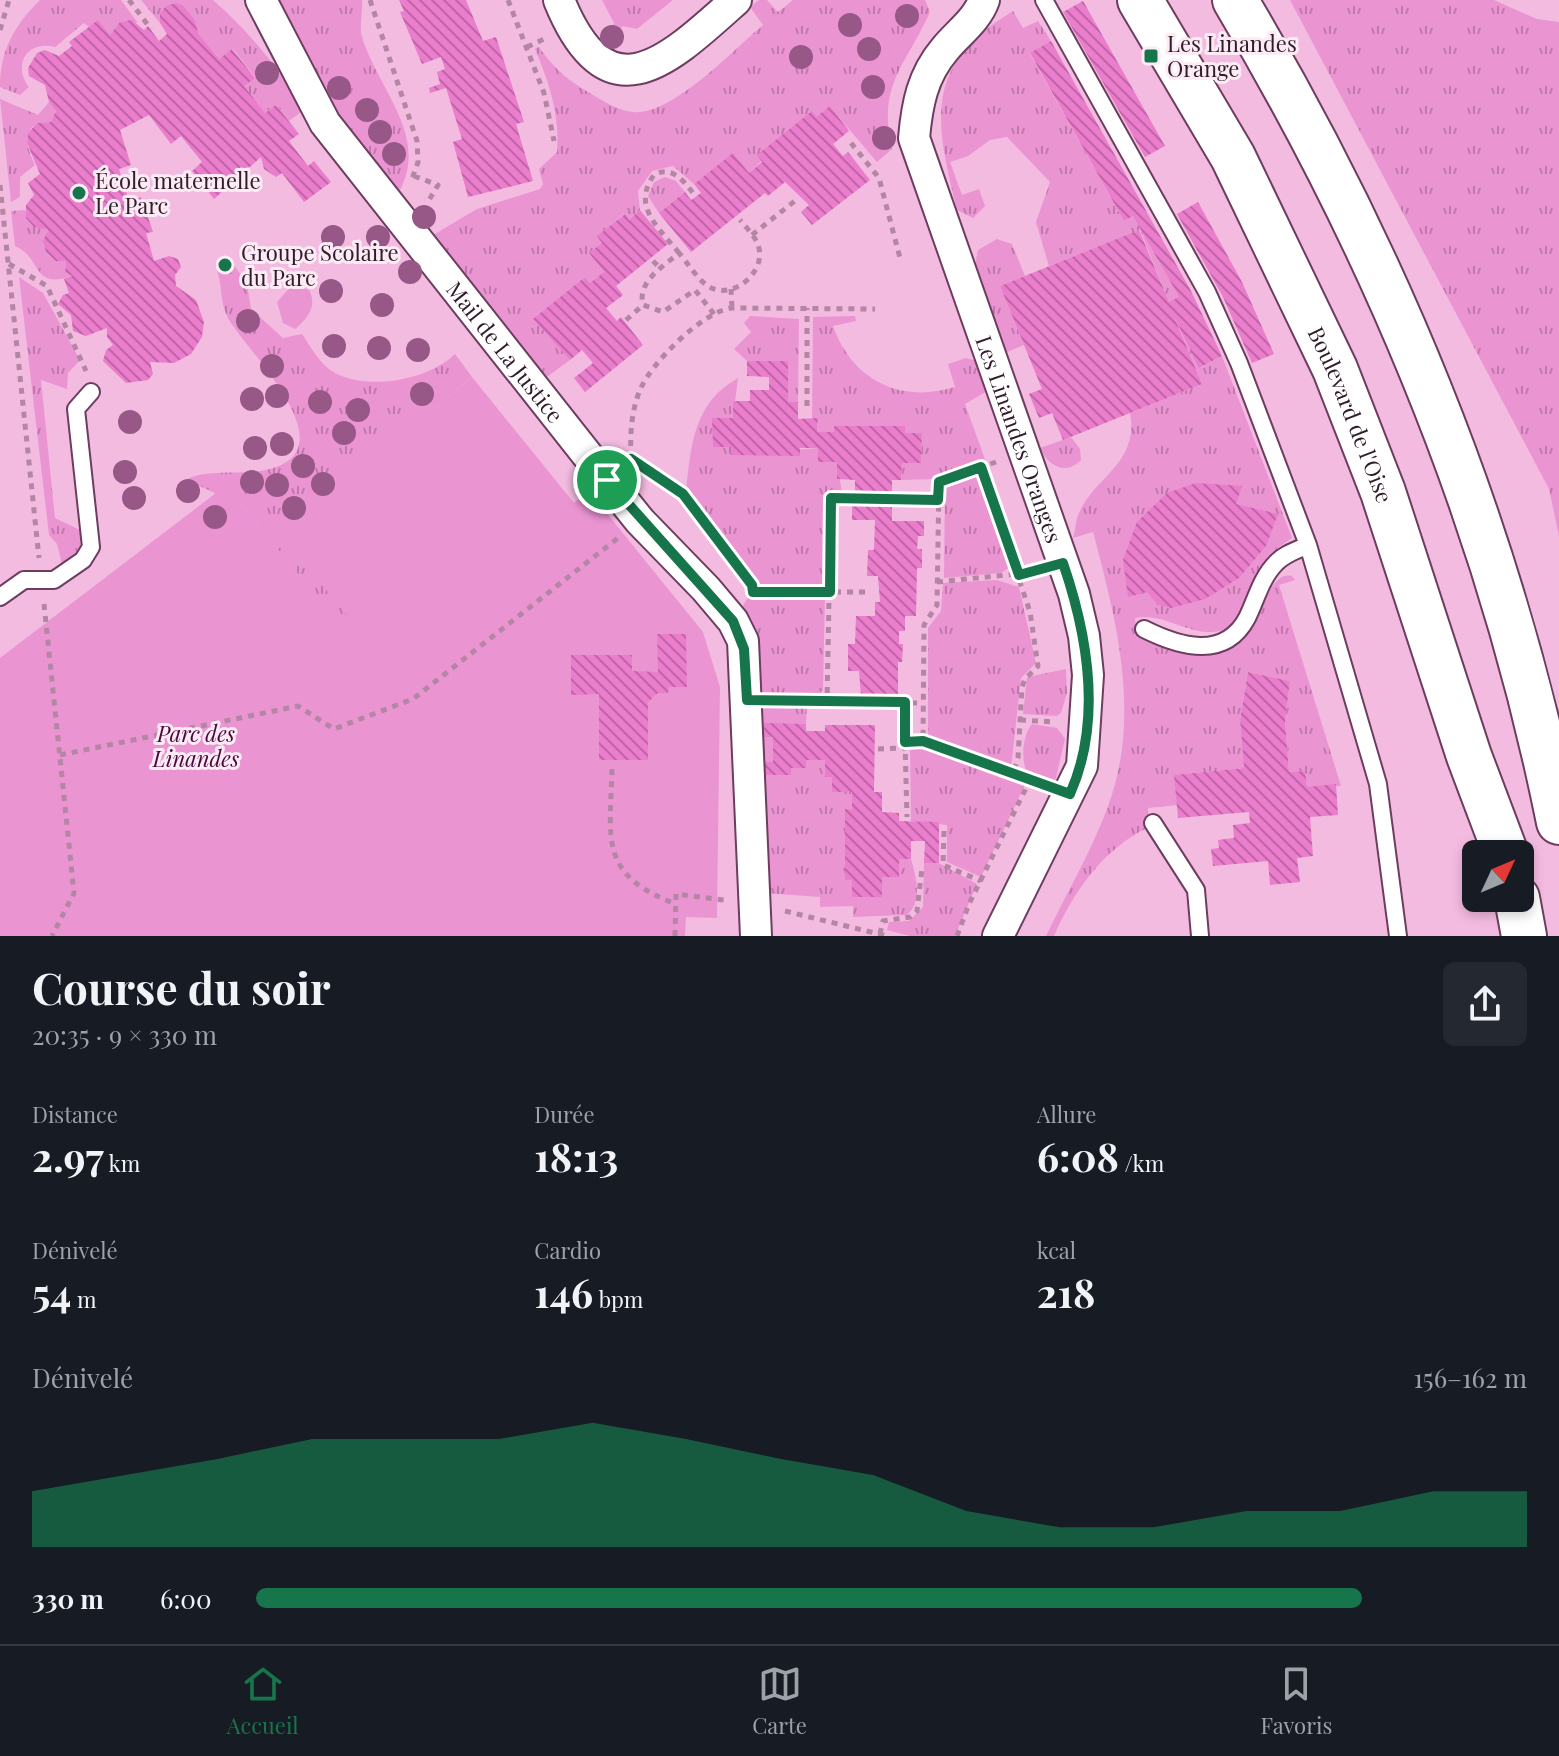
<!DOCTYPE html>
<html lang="fr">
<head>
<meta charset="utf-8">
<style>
  :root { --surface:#171b24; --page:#242831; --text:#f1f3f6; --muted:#9ea1a6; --line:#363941; --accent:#16754b }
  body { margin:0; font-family:"Playfair Display",serif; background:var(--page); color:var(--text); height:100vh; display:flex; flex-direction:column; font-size:30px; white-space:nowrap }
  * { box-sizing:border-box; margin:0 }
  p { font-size:26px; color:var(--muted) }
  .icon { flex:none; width:44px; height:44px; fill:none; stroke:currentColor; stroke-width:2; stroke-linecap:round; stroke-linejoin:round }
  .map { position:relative; height:936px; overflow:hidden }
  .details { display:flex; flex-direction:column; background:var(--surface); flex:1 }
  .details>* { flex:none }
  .needle { width:52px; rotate:46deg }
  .buttons { position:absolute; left:1462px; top:840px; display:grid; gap:16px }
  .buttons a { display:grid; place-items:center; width:72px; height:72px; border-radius:12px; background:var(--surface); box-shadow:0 4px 12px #0003; font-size:40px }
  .pin { position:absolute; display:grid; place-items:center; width:68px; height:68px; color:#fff; margin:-34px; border:4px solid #fff; border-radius:50%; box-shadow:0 2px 8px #0007 }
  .round { display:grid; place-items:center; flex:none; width:84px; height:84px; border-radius:12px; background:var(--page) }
  .headline { display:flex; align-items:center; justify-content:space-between; height:136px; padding:0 32px }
  h1 { font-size:44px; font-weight:700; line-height:60px }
  .stats { display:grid; grid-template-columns:repeat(3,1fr); gap:12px; height:136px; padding:8px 32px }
  .stats div { display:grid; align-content:center }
  .stats b { font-size:40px; font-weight:700 }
  .stats small { font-size:22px; font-weight:400 }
  .stats p { font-size:22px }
  .chart { height:224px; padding:16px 32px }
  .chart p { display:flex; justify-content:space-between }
  .chart svg { width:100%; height:144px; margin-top:8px; fill:var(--accent); opacity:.7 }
  ul { padding:0 32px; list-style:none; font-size:26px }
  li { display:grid; grid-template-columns:128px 96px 1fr; align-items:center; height:60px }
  li i { height:20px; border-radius:10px; background:var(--accent) }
  .dock { display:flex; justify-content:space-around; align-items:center; height:112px; border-top:2px solid var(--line); background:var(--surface); font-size:22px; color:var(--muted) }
  .dock a { display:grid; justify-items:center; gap:4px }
  .dock .active { color:var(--accent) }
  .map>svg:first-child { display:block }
  .grass { fill:url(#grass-tufts) }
  .green { fill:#eb94d2 }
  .building { fill:url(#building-back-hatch) }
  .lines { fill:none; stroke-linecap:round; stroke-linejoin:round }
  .lane-casing { stroke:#6c3d5f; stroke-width:20 }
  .street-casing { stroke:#6c3d5f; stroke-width:34 }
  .secondary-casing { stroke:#6c3d5f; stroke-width:48 }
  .path { stroke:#b386a4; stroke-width:5; stroke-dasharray:6 6; stroke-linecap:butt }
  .lane { stroke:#fff; stroke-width:16 }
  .street { stroke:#fff; stroke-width:30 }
  .secondary { stroke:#fff; stroke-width:44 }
  .tree { fill:#975887 }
  .route-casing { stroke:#fff; stroke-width:16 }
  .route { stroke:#16754b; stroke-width:10 }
  .poi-dot { fill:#16754b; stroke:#fceaf5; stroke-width:3 }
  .labels { text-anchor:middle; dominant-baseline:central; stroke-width:6; stroke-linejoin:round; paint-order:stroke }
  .poi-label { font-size:22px; fill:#311c2a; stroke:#fceaf5; text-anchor:start }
  .street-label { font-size:22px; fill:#311c2a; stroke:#fceaf5 }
  .park-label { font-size:22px; font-style:italic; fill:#4b073d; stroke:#fceaf5 }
</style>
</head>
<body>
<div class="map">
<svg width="1559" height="936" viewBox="0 0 1559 936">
  <defs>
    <pattern id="grass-tufts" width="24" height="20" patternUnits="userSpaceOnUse" patternTransform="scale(2)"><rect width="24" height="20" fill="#eb94d2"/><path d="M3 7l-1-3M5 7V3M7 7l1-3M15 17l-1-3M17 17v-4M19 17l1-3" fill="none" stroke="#bf78ab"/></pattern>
    <pattern id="building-back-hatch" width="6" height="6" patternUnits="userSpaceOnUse" patternTransform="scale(2)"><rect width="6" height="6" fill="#ea7dcc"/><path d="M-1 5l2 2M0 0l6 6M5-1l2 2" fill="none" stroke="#be66a6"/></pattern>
  </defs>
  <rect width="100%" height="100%" fill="#f4bbe1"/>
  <path class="grass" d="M40 0H121L138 23 123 21 110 35 98 21 89 27 84 23 55 47C27 40 12 65 29 87L20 95 0 87C0 50 14 26 40 0Z
    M141 0H213C244 27 287 74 301 112L289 121 276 105 265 113 244 86 255 77 233 49 219 59 198 33 195 20 184 6H166L160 13V23Z
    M274 0H362C363 12 359 26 362 37 379 92 433 139 396 197L330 113Z
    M602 0H673L637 29 622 26 614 50 601 43 614 23Z
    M759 0H767L778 12 793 0H925L930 12C906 66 877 84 892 149L877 162 830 107 816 117 812 112 749 173 733 154 694 184 673 166 652 171 638 191 640 210 629 220 624 214 598 236 602 243 589 253 604 272 590 283 585 277 534 319 570 360 540 382 428 238 477 209 540 189 543 184 539 169 557 152C560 114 549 83 535 49L539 47C554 69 570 82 593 95 605 102 619 111 633 112 672 116 733 50 763 25L750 7Z
    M1290 0H1494L1537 19 1559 22V536L1549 489Z
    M1013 11 1023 28 1038 21 1051 41 1030 54 1124 221 1133 216 1179 297 1200 368 1222 356 1292 538C1284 544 1274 550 1268 558 1250 581 1249 631 1212 632 1185 633 1161 612 1135 618L1137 637C1270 699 1253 567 1292 576L1295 580 1279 585 1341 786 1307 787 1305 771 1289 772 1285 721 1290 681 1248 672 1240 720 1244 768 1175 775 1177 805 1148 808 1149 827C1103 849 1074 891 1054 936H1046C1066 894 1091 852 1107 809 1142 717 1117 623 1093 532L1073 538C1076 530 1075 521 1079 513 1095 476 1139 464 1130 413L1202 384 1140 230 1049 266 1036 222 1050 182 1007 137 990 140 968 156 950 162 962 195 979 189 985 206 973 218 957 210C935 122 922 65 1013 11Z
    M0 99 38 115 49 102 56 111 51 122 37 123C21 134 28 150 35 165L20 177V197L11 202Z
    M665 177 676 181 685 192 659 213 648 196 654 182Z
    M25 210 34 227 48 230C38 246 47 261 66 261L65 272 72 276C31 290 43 258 15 246L11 211Z
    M997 239 1012 244 1025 276 1000 286 1024 345 1005 353 975 265 978 250Z
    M228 256 247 284 251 309 283 338 302 334C311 347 320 365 335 373 370 391 428 380 455 354L472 377 281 535 385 659 375 668 242 506 187 480C196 471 237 473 253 472 362 460 249 355 228 318 219 301 223 282 215 265Z
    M19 277 43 293 80 360 68 373 67 389 41 380 55 518 82 531 80 549 62 564 57 544 49 535Z
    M750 316 799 319 798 402H788V362L747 361 734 349 751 332 744 323Z
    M855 316 856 321 833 326C852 380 900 404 955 387L948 364 966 358 977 361 989 390 965 404 986 462 938 479 901 480 902 463H921L922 433H905L904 426H835L834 432H817L818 419H812L813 317Z
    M738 378 733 418 713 419V447H731V455L818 448V462H837L842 493H826L825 589 755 588 686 491C691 446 693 403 738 378Z
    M1071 437 1080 449 1081 460C1066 476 1048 466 1040 448Z
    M982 474 1013 565 1001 573 944 578 945 486Z
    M997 580 1019 587 1036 663 1021 678 1011 768 928 737V628L941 611 943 583Z
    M749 596H825L823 690 816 697 757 694 737 615Z
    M1066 669 1067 693 1061 713 1057 716 1023 714 1027 677Z
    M807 706 806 724H764V737H773V762L763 775H791V768L806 760H825V777H832V792H852V810H845V879L882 877 899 859H911C916 877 923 901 907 915L853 917V906L820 907V897L764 893 761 707Z
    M1032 724 1057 728 1065 739 1055 782 1027 773C1021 760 1022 736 1032 724Z
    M910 747H921L1025 785 981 877 947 862V825L911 821Z
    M924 863H939L977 884 955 936H910L887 930 889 922 909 921 923 907Z"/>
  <path class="green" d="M293 284 309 290C318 306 307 319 295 329L283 323 277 302Z
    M472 377 574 503 588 490 703 632 720 687 717 918 686 917 685 936H0V658L216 493 242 506 376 667 384 659 280 535Z"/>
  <path class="building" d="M399 0H466L483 41 496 37 524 122 516 124 533 181 468 197 453 142 462 139 446 88 430 93 429 88 440 84 437 72 445 69 441 57 422 64 400 12 404 11Z
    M1083 1 1165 146 1145 157 1063 12Z
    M176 3 184 6 195 20 198 33 219 59 232 49 255 78 244 86 265 113 276 105 299 134 289 141 308 166 314 161 331 182 304 202 282 173 276 177 264 169 261 157 214 199 192 171 202 162 181 136 171 144 149 115 120 130 131 165 119 169 129 201 141 197 153 232 146 233 154 261 169 256 178 259 181 267 175 275 176 286 196 300 204 322 202 337 191 354 174 363 150 362 153 374 148 380 126 383 103 361 106 350 113 345 107 337V328L86 336 73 331 71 315 58 304 63 295 69 293 64 279 72 276 65 272 66 261H56L46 252 43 241 48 230 34 227 26 218V205L34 195 28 183 40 174 27 143 28 133 37 123 51 122 56 111 49 102 45 85 29 76 28 68 37 53 45 50 59 56 72 46 69 42 98 20 110 35 120 22 132 20 144 30 148 26 159 41 167 34 160 23V13L166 6Z
    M1051 41 1191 291 1222 356 1199 368 1174 316 1202 384 1063 440 1052 413 1039 418 1029 394 1042 389 1000 286 1139 230 1169 302 1179 297 1133 216 1124 221 1030 53Z
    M830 106 849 131 833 144 843 156 848 152 870 180 812 225 801 212 809 205 785 182 768 196 765 193 691 252 659 213 685 192 691 200 701 193 694 184 733 153 749 173 762 162 757 155 812 111 816 117Z
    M1198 202 1242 282 1274 354 1252 363 1223 297 1177 214Z
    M640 210 668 244 616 286 623 295 606 308 617 321 621 317 643 345 585 392 574 378 593 363 582 350 570 360 533 319 585 277 590 283 604 272 589 253 602 243 597 236 625 214 629 220Z
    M747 361H788V402H798V419L818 418 817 432H834V426H905V433H922L921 463H902L901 480H892V493L874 492 855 490V480L837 479V462H818V448H800V456L731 455V447H713L712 418H733V401H750V390H769V377L747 376Z
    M1196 483 1242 486 1236 504 1278 514 1266 546 1239 578 1205 599 1171 608 1158 605 1147 592 1128 597 1123 560 1137 522 1167 493Z
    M852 504 892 505V521H924V536H918L917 549H922V568H917L916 616H905V631H899V644H903L902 662H898V696H861L859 671H848V644H855L856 616H875V602H880L878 576H867L868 550H874L875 520H852Z
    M657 634H686L687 687H669L668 693H658L648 702V760H599V694L571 695V655H632V671L658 672Z
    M1248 672 1290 681 1285 721 1289 772 1305 771 1307 787 1336 784 1338 815 1310 817 1313 856 1297 858 1300 882 1270 885 1268 861 1213 866 1211 849 1219 848 1218 840 1234 838 1233 825 1250 823 1249 812 1178 818 1174 775 1244 768 1240 720Z
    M764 723 806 724V731H825V725H875L874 792H882V812L899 813V821L939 822V863H924L925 841H911V859H899V877H882V897H852V880H845V809L852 810V792H832V777H825V760H806V768H791V775H763V762H773V737H764Z"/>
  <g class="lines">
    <defs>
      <path id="lane" d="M1044 0 1207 292 1239 363 1308 545 1378 784 1398 936
        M0 597 24 580H54L83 560 91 547 76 409 91 392
        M1144 629C1178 646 1224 661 1247 618 1256 600 1261 578 1276 563 1284 554 1297 550 1308 545
        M1153 823 1196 890 1200 936"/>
      <g id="street">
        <path id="s1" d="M261 0 325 123 607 480 640 521 706 589 733 621 743 641 756 936"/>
        <path d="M559 0C608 121 669 60 736 0"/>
        <path id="s2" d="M984 0C977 20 958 33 945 49 922 76 917 105 914 138L1074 594 1084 636 1088 675 1082 766 998 936"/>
      </g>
      <g id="secondary">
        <path id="s3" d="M1140 0 1233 157 1335 369 1383 492 1469 756 1506 854"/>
        <path d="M1235 0C1388 256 1500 529 1559 822"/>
        <path d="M1517 898 1524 936"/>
      </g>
    </defs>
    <use href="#lane" class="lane-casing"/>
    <use href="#street" class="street-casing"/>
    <use href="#secondary" class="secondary-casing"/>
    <path class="path" d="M129 0 151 29
      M370 0 417 141 418 162 411 182
      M508 0 544 93 554 141
      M0 30 9 0
      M527 47 544 39
      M851 143 879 178 900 258
      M414 176 438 185 429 200H424
      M0 185 39 558
      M752 235 796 200
      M679 253C659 228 631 206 654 175 671 165 683 180 693 193
      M653 261 661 269
      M9 264 47 286 86 371
      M731 289 732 308
      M714 314 695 290 663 312 643 305C637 281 663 267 679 253 688 263 697 279 708 286 732 302 768 271 758 245 755 236 746 227 740 220
      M626 320 643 305
      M807 406V308
      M631 458C630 435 631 412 640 390 651 363 703 311 732 308L875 309
      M632 460 683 494 752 585 753 592
      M996 462 939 482 937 605 924 625 923 741 1040 784
      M981 467 1030 612 1038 666 1025 679 1022 687 1018 758 1013 774
      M937 582 1036 572
      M751 592H866
      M44 604 74 893 52 936
      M776 701 827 702 831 498 938 500
      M827 702 923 703
      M905 702V742L923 741
      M1020 720 1055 722
      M905 742 907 817
      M878 749 906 748
      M60 755 298 706 334 729 413 699 618 538
      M612 769C610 841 599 875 676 904
      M944 831 943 865 981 881
      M785 911 887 936
      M880 934 883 921 910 917 917 911 922 868
      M675 936 676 894 724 900
      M957 936 969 904 1030 780"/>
    <use href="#lane" class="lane"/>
    <use href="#street" class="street"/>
    <use href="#secondary" class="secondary"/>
  </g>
  <g class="tree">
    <circle cx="907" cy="16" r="12"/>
    <circle cx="850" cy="25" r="12"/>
    <circle cx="612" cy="37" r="12"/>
    <circle cx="869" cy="49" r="12"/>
    <circle cx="801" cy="57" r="12"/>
    <circle cx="267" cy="73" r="12"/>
    <circle cx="873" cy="87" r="12"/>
    <circle cx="339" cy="88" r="12"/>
    <circle cx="367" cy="110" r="12"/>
    <circle cx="380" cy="132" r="12"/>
    <circle cx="884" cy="138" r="12"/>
    <circle cx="394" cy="154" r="12"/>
    <circle cx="424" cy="217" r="12"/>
    <circle cx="333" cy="237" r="12"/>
    <circle cx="378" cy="237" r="12"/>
    <circle cx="410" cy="272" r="12"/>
    <circle cx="331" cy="291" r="12"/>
    <circle cx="382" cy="305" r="12"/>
    <circle cx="248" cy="321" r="12"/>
    <circle cx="334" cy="346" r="12"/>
    <circle cx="379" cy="348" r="12"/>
    <circle cx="418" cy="350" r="12"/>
    <circle cx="272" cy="366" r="12"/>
    <circle cx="422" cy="394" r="12"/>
    <circle cx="277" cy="396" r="12"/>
    <circle cx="252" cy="399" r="12"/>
    <circle cx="320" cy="402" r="12"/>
    <circle cx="358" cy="410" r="12"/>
    <circle cx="130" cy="422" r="12"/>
    <circle cx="344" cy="433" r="12"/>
    <circle cx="282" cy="444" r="12"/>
    <circle cx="255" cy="448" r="12"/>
    <circle cx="303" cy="466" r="12"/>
    <circle cx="125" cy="472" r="12"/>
    <circle cx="252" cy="482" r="12"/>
    <circle cx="323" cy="484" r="12"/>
    <circle cx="277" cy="485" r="12"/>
    <circle cx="188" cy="491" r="12"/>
    <circle cx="134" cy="498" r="12"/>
    <circle cx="294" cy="508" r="12"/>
    <circle cx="215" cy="517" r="12"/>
  </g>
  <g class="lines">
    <defs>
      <path id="route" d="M631 459 683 494 752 585 753 592H830L831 498 938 500 939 482 981 467 1019 575 1063 563C1088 636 1102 722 1070 794L923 741 905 742V702L747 700 744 649 733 621 607 480Z"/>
    </defs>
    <use href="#route" class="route-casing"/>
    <use href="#route" class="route"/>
  </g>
  <g class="poi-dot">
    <rect x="1143" y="48" width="16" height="16" rx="4"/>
    <circle cx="79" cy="193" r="8"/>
    <circle cx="225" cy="265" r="8"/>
  </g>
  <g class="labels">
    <g class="poi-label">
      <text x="1167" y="43">Les Linandes<tspan x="1167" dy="25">Orange</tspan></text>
      <text x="95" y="180">École maternelle<tspan x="95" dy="25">Le Parc</tspan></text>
      <text x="241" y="252">Groupe Scolaire<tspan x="241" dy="25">du Parc</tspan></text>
    </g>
    <g class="street-label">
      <text stroke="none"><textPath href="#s1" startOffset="430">Mail de La Justice</textPath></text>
      <text stroke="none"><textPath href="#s3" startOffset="466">Boulevard de l'Oise</textPath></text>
      <text stroke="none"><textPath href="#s2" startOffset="478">Les Linandes Oranges</textPath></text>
    </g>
    <g class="park-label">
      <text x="196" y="733">Parc des<tspan x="196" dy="25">Linandes</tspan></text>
    </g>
  </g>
</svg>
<div class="buttons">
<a><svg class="needle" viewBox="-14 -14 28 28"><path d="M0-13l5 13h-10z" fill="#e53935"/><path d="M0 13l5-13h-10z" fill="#9ea1a6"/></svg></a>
</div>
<div class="pin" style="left:607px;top:480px;background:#1e9e55"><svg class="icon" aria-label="arrive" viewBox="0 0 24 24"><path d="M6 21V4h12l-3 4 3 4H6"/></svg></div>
</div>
<section class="details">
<div class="headline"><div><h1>Course du soir</h1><p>20:35 · 9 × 330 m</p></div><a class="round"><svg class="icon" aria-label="share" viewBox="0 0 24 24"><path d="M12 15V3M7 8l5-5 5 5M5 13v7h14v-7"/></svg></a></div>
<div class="stats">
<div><p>Distance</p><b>2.97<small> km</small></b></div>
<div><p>Durée</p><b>18:13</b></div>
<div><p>Allure</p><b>6:08<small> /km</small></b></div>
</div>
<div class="stats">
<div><p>Dénivelé</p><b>54<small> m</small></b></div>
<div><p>Cardio</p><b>146<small> bpm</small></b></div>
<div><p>kcal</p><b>218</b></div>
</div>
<div class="chart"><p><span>Dénivelé</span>156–162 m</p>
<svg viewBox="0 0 160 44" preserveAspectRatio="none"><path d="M0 44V27L10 22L20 17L30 11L40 11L50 11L60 6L70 11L80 17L90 22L100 33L110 38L120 38L130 33L140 33L150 27L160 27V44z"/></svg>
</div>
<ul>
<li><b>330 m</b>6:00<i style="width:87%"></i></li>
</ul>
</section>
<nav class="dock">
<a class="active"><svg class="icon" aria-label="home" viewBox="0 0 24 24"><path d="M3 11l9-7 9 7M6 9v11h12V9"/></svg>Accueil</a>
<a><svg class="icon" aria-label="map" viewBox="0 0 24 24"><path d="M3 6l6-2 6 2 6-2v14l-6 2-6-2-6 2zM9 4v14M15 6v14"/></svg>Carte</a>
<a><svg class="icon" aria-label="saved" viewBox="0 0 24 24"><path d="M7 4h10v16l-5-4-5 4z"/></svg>Favoris</a>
</nav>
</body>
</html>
